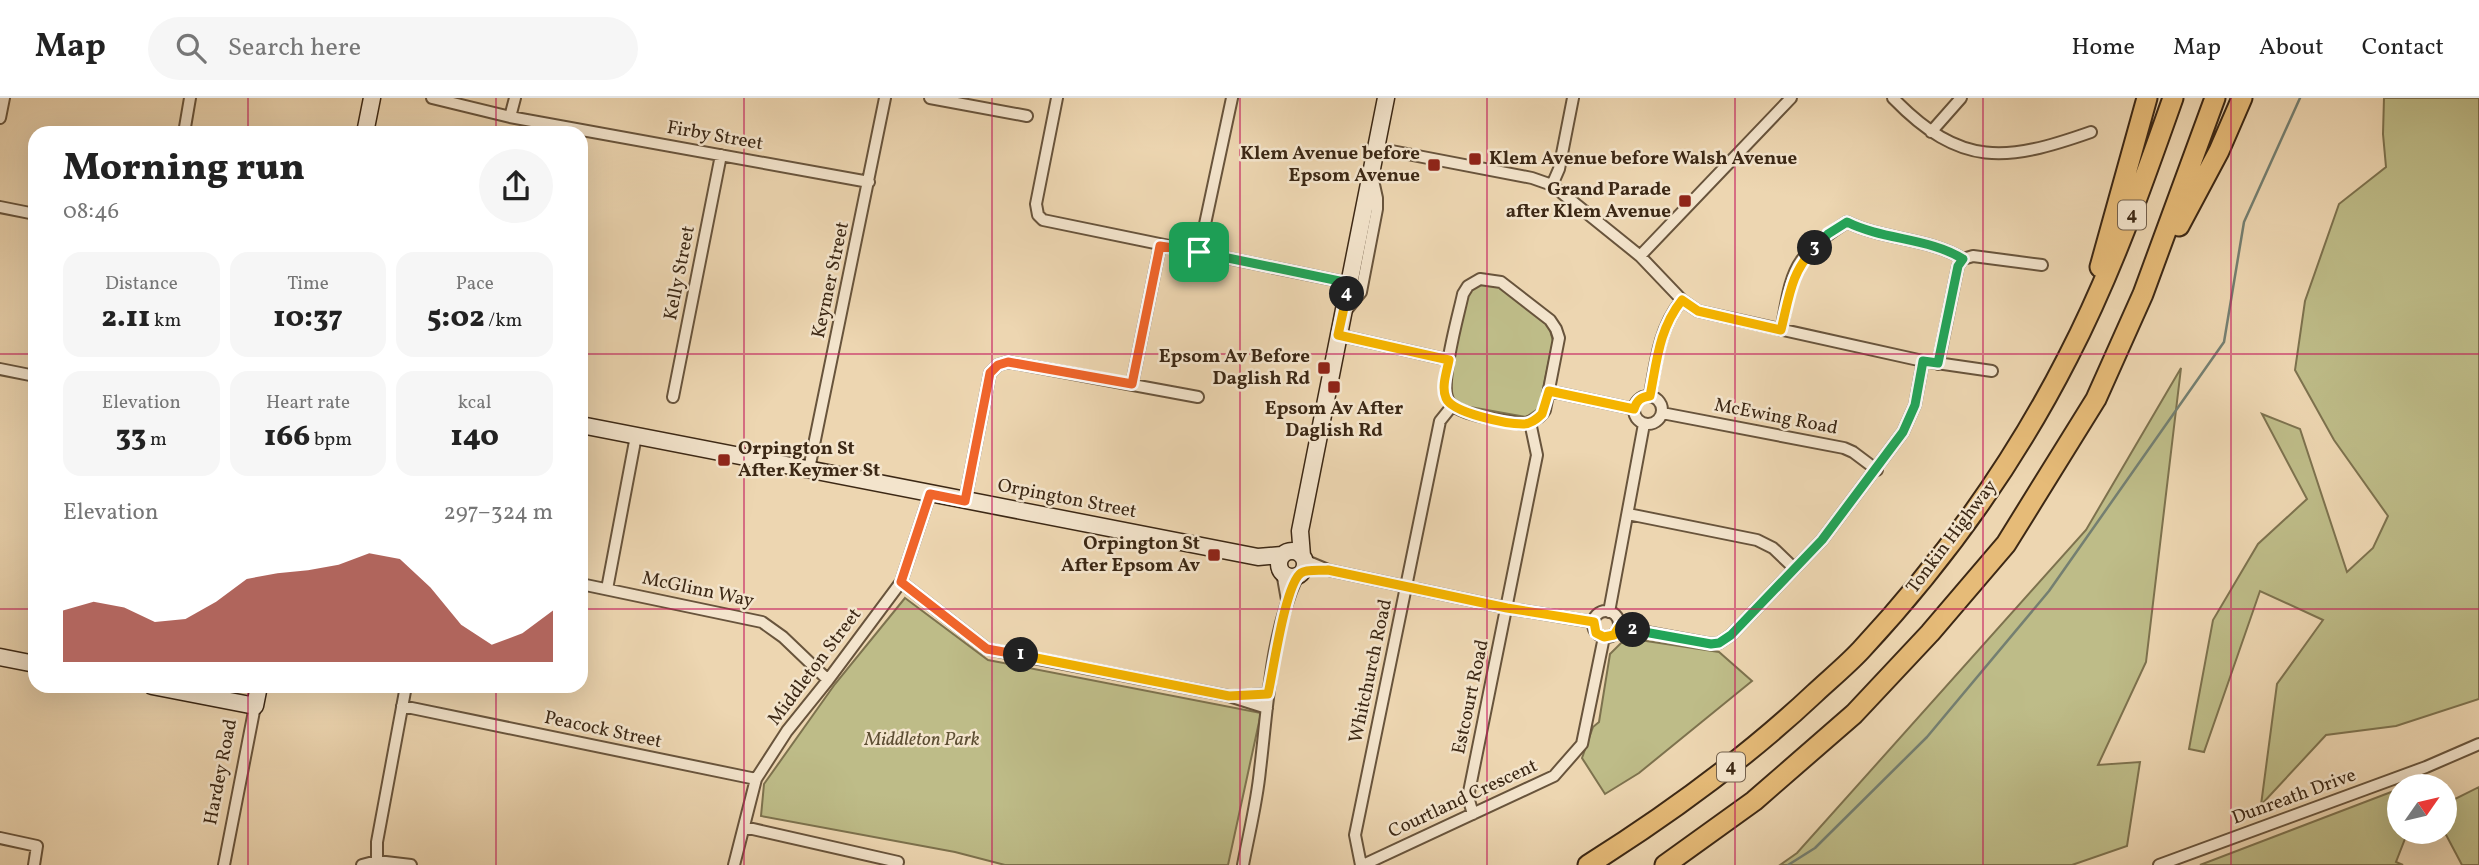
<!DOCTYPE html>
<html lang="en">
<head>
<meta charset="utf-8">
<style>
  :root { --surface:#fff; --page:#f6f6f6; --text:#222; --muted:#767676; --line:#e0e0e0; --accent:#8f2418 }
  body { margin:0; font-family:Vollkorn,serif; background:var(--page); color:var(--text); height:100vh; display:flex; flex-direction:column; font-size:26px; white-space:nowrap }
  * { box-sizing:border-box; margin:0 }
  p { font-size:23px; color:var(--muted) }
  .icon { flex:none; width:38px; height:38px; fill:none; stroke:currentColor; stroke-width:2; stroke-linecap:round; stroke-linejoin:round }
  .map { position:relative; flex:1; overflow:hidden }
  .panel { position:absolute; left:28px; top:28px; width:560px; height:567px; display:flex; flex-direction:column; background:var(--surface); border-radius:21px; box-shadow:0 7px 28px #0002 }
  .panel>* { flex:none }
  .needle { width:46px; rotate:56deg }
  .tools { position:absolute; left:2387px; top:676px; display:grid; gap:14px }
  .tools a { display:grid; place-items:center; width:70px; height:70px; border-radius:50%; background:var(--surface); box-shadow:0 7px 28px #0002; font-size:35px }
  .pin { position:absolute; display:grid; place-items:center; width:60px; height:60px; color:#fff; margin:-30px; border-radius:14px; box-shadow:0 4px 10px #0006 }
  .km { position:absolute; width:35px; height:35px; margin:-18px; border-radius:50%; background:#222; color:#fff; font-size:19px; line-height:35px; text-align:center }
  .round { display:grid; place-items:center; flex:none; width:74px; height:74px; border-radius:37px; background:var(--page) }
  .summary { display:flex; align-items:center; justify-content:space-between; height:119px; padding:0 35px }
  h1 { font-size:38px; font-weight:800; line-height:52px }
  .stats { display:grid; grid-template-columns:repeat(3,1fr); gap:10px; height:119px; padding:7px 35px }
  .stats div { display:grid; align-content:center; border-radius:18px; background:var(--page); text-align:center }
  .stats b { font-size:30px; font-weight:800 }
  .stats small { font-size:19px; font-weight:400 }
  .stats p { font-size:19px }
  .chart { height:196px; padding:14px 35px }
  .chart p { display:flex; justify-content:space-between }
  .chart svg { width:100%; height:126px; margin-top:7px; fill:var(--accent); opacity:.7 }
  header { display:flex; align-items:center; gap:42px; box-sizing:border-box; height:98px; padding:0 35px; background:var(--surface); border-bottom:2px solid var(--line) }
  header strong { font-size:33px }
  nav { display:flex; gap:38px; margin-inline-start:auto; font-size:24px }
  .search { width:490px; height:63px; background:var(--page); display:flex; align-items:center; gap:18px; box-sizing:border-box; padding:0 24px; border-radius:38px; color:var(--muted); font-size:26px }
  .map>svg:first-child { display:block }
  .green { fill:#bebc88; stroke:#7d724e; stroke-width:2 }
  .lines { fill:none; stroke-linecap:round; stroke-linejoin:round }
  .stream { stroke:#747f71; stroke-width:2.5 }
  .street-casing { stroke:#68543c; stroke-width:14 }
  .secondary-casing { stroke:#3c2815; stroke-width:19 }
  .highway-casing { stroke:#3c2815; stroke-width:23 }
  .street { stroke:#f3e4cc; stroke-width:10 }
  .secondary { stroke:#f3e4cc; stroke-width:16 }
  .highway { stroke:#e6bb78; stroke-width:19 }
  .split-1-casing { stroke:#fff; stroke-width:14 }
  .split-2-casing { stroke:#fff; stroke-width:14 }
  .split-3-casing { stroke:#fff; stroke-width:14 }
  .split-4-casing { stroke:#fff; stroke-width:14 }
  .split-5-casing { stroke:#fff; stroke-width:14 }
  .split-1 { stroke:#f0652b; stroke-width:9 }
  .split-2 { stroke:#f5b400; stroke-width:9 }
  .split-3 { stroke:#22a559; stroke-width:9 }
  .split-4 { stroke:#f5b400; stroke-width:9 }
  .split-5 { stroke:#22a559; stroke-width:9 }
  .grid { fill:none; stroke:#c2185b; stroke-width:2; stroke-opacity:0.55 }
  .poi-dot { fill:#8f2418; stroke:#f3e4cc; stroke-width:2.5 }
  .labels { text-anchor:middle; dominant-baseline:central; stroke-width:5; stroke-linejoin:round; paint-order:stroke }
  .shield { fill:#f3e4cc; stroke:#73604c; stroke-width:2 }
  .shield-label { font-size:18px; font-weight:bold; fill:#3c2815 }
  .street-label { font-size:19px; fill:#3c2815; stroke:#f3e4cc }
  .poi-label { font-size:19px; font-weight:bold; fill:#3c2815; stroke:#f3e4cc; text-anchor:end }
  .park-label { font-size:19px; font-style:italic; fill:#5c4d32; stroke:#f3e4cc }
</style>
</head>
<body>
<header>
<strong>Map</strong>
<div class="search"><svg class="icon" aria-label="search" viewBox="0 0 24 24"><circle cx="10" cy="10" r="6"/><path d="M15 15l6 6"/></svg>Search here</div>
<nav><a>Home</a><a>Map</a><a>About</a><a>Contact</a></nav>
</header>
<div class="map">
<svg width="2479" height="767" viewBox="0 0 2479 767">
  <rect width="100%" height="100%" fill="#edd6b1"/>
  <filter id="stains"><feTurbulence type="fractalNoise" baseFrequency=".00286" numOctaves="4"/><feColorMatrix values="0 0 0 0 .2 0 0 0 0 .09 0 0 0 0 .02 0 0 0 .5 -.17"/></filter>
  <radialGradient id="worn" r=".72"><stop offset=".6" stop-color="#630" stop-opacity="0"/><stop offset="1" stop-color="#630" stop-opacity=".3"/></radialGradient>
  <path class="green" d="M2384 0H2479V601L2396 628 2326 637 2261 707 2277 586 2323 522 2260 493 2204 654 2189 651 2213 522 2258 446 2307 401 2262 316 2300 331 2347 474 2373 450 2388 418 2334 342 2295 272 2305 203 2339 106 2386 69 2383 36Z
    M1477 185 1499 186 1548 225 1553 243 1540 306 1538 311 1526 319 1459 307 1450 299 1448 290 1466 196Z
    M2181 270 2146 564 2098 667 2140 664 2127 748 2072 767H1780L1797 755 2086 432Z
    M905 500 988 562 1261 615 1228 767H1005L955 754 761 718 764 686 835 586Z
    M1633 541 1719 554 1752 583 1639 675 1605 696 1582 660 1593 629 1599 624 1610 556 1621 545Z
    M2479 689V767H2462L2444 733 2445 706Z
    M2399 691V733H2408L2396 764 2403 767H2200Z"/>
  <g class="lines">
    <path class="stream" d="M1788 767 1815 750 1927 639 2049 493 2224 244 2244 124 2300 0"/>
    <defs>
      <path id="street" d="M432 0 510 19 869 84
        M930 0 1027 18
        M1057 0 1036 106 1038 117 1043 122 1349 185
        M1893 0C1961 70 2006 64 2091 34
        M510 19 515 0
        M0 20 4 0
        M1931 34 1961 0
        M184 35 190 0
        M1376 50 1532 80 1552 87 1640 158 1682 202 1698 213 1923 263 1992 273
        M1552 87 1559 71 1573 0
        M0 109 35 116
        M1199 154 1232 0
        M1640 158 1791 0
        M1480 181 1501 184 1550 222 1556 231 1559 240 1545 312C1540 321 1532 323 1523 326 1504 322 1465 319 1451 306 1436 293 1459 216 1463 196L1468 188Z
        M1344 215 1361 194 1377 111V100L1373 82
        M1781 232C1786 211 1788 181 1801 163 1812 147 1831 134 1847 124 1883 142 1930 140 1963 161
        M1338 237 1449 262
        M1938 266 1958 168 1963 161 1973 158 2042 167
        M0 271 35 278
        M1132 286 1160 148
        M1549 293 1634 311
        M1650 297C1656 263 1659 230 1682 202
        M1634 312a14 14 0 1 1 28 0a14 14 0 1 1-28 0Z
        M673 299 721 57
        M1662 315 1844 350 1853 354 1877 372
        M809 371 885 0
        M965 403 990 275 998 267 1008 264 1198 299
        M1628 416 1757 442 1773 450 1794 470
        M1304 462 1328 472 1507 510 1593 524
        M1282 474 1287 502
        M901 484 987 551 1229 598 1267 610
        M581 486 762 524 783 539 828 582
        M607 491 636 338
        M1593 526a13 13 0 1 1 26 0a13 13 0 1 1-26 0Z
        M1609 514 1644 326
        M1619 529 1711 546 1719 545 1731 537 1822 442 1903 334 1915 307 1923 263
        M1235 598 1268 596
        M402 608 756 681
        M1473 716 1468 699 1537 357 1530 324
        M744 729 898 764 897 767
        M0 740 37 748 34 767
        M377 763V744L406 588
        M224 767 255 608
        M362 767 377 763 411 767
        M734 767 756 681 787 633 828 582 901 484 930 396
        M1243 767C1249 735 1257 704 1260 672 1268 607 1270 537 1298 477
        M1361 767 1355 737 1440 323 1452 308
        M1363 767 1554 678 1582 646 1604 539
        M2159 767 2426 669 2479 646"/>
      <path id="secondary" d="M365 35 372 0
        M581 327 1258 459 1282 457
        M1279 466a13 13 0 1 1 26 0a13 13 0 1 1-26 0Z
        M1302 458 1300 433 1386 0
        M0 559 35 566
        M152 588 255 608 259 588"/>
      <path id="highway" d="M2179 128 2219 53 2242 0
        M2100 169 2147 0
        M1588 767C1669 716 1745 661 1815 595 1830 581 1847 567 1861 552 1942 465 2014 365 2068 259 2111 176 2142 88 2173 0
        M1665 767 1754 703 1854 616 1930 535 2006 446 2096 301 2143 196 2215 0"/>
    </defs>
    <use href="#street" class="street-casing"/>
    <use href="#secondary" class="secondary-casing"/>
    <use href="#highway" class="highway-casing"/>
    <use href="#street" class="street"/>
    <use href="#secondary" class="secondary"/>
    <use href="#highway" class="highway"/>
  </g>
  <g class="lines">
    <defs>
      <path id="split-1" d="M1021 557 987 551 901 484 930 396 965 403 990 275 998 267 1008 264 1132 286 1160 148 1199 154"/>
      <path id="split-2" d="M1021 557 1229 598 1268 596C1273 575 1285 486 1301 475 1307 471 1320 473 1328 472L1507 510 1594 524 1596 535 1604 539 1614 537 1619 529 1633 532"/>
      <path id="split-3" d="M1633 532 1711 546 1719 545 1731 537 1822 442 1903 334 1915 307 1923 263 1938 265 1958 168 1963 161C1930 140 1883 142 1847 124L1828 136 1815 150"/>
      <path id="split-4" d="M1347 196 1338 237 1449 262C1447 273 1441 289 1446 300 1452 315 1507 326 1523 326 1530 326 1537 321 1542 316L1549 293 1634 311C1637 302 1641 299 1650 298 1657 262 1659 231 1682 202L1698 213 1781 232C1789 200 1791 173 1815 150"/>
      <path id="split-5" d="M1199 154 1349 185 1347 196"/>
    </defs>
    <use href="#split-1" class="split-1-casing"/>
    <use href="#split-2" class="split-2-casing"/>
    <use href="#split-3" class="split-3-casing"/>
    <use href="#split-4" class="split-4-casing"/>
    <use href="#split-5" class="split-5-casing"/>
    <use href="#split-1" class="split-1"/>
    <use href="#split-2" class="split-2"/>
    <use href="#split-3" class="split-3"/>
    <use href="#split-4" class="split-4"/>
    <use href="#split-5" class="split-5"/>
  </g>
  <path class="grid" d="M248 0V35M496 0V35M744 0V767M992 0V767M1240 0V767M1487 0V767M1735 0V767M1983 0V767M2231 0V767M0 256H35M581 256H2479M0 511H35M581 511H2479M248 588V767M496 588V767"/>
  <g class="poi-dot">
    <rect x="1468" y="54" width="14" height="14" rx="3.5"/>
    <rect x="1427" y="60" width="14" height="14" rx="3.5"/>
    <rect x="1678" y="96" width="14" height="14" rx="3.5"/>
    <rect x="1317" y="263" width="14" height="14" rx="3.5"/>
    <rect x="1327" y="282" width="14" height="14" rx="3.5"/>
    <rect x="717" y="355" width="14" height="14" rx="3.5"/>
    <rect x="1207" y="450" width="14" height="14" rx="3.5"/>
  </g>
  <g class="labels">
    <g class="shield">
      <rect x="2118" y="102.5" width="28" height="29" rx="5"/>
      <rect x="1717" y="654.5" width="28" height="29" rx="5"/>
    </g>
    <g class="shield-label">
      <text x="2132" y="117">4</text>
      <text x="1731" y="669">4</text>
    </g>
    <g class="street-label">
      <text transform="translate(715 38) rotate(10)">Firby Street</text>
      <text transform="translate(680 175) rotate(-79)">Kelly Street</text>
      <text transform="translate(831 182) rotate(-78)">Keymer Street</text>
      <text transform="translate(1776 319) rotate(11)">McEwing Road</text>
      <text transform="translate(1067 401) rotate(11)">Orpington Street</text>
      <text transform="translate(1952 439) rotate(-53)">Tonkin Highway</text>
      <text transform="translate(698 492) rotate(12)">McGlinn Way</text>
      <text transform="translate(815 569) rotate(-53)">Middleton Street</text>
      <text transform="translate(1371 573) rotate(-78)">Whitchurch Road</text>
      <text transform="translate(1471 599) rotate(-78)">Estcourt Road</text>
      <text transform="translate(603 632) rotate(12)">Peacock Street</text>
      <text transform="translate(221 674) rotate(-79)">Hardey Road</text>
      <text transform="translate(2294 699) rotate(-20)">Dunreath Drive</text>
      <text transform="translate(1463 701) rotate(-25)">Courtland Crescent</text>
    </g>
    <g class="poi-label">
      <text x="1420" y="56">Klem Avenue before<tspan x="1420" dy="22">Epsom Avenue</tspan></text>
      <text x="1489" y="61" text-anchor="start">Klem Avenue before Walsh Avenue</text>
      <text x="1671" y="92">Grand Parade<tspan x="1671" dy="22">after Klem Avenue</tspan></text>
      <text x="1310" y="259">Epsom Av Before<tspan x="1310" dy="22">Daglish Rd</tspan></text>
      <text x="1334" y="311" text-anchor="middle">Epsom Av After<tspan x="1334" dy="22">Daglish Rd</tspan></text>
      <text x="738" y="351" text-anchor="start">Orpington St<tspan x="738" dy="22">After Keymer St</tspan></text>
      <text x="1200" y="446">Orpington St<tspan x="1200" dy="22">After Epsom Av</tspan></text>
    </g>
    <g class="park-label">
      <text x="922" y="642">Middleton Park</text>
    </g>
  </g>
  <rect width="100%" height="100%" filter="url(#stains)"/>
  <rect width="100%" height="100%" fill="url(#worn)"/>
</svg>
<div class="tools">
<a><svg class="needle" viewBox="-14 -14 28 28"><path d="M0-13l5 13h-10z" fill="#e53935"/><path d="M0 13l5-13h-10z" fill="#767676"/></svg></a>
</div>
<div class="pin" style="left:1199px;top:154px;background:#1e9e55"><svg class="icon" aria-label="arrive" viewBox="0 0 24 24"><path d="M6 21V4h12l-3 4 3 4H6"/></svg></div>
<b class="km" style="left:1021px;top:557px">1</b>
<b class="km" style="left:1633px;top:532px">2</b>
<b class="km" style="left:1815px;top:150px">3</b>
<b class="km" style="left:1347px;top:196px">4</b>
<section class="panel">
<div class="summary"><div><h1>Morning run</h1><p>08:46</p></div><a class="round"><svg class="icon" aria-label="share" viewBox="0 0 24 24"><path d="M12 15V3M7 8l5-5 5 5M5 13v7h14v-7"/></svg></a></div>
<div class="stats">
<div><p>Distance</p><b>2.11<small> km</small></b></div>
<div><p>Time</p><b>10:37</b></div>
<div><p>Pace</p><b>5:02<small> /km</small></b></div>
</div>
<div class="stats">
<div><p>Elevation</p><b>33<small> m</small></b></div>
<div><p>Heart rate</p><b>166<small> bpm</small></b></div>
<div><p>kcal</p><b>140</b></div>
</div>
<div class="chart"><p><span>Elevation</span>297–324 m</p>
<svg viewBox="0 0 160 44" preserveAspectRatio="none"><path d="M0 44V26L10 23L20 25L30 30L40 29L50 23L60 15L70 13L80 12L90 10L100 6L110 8L120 18L130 31L140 38L150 34L160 26V44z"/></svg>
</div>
</section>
</div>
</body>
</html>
